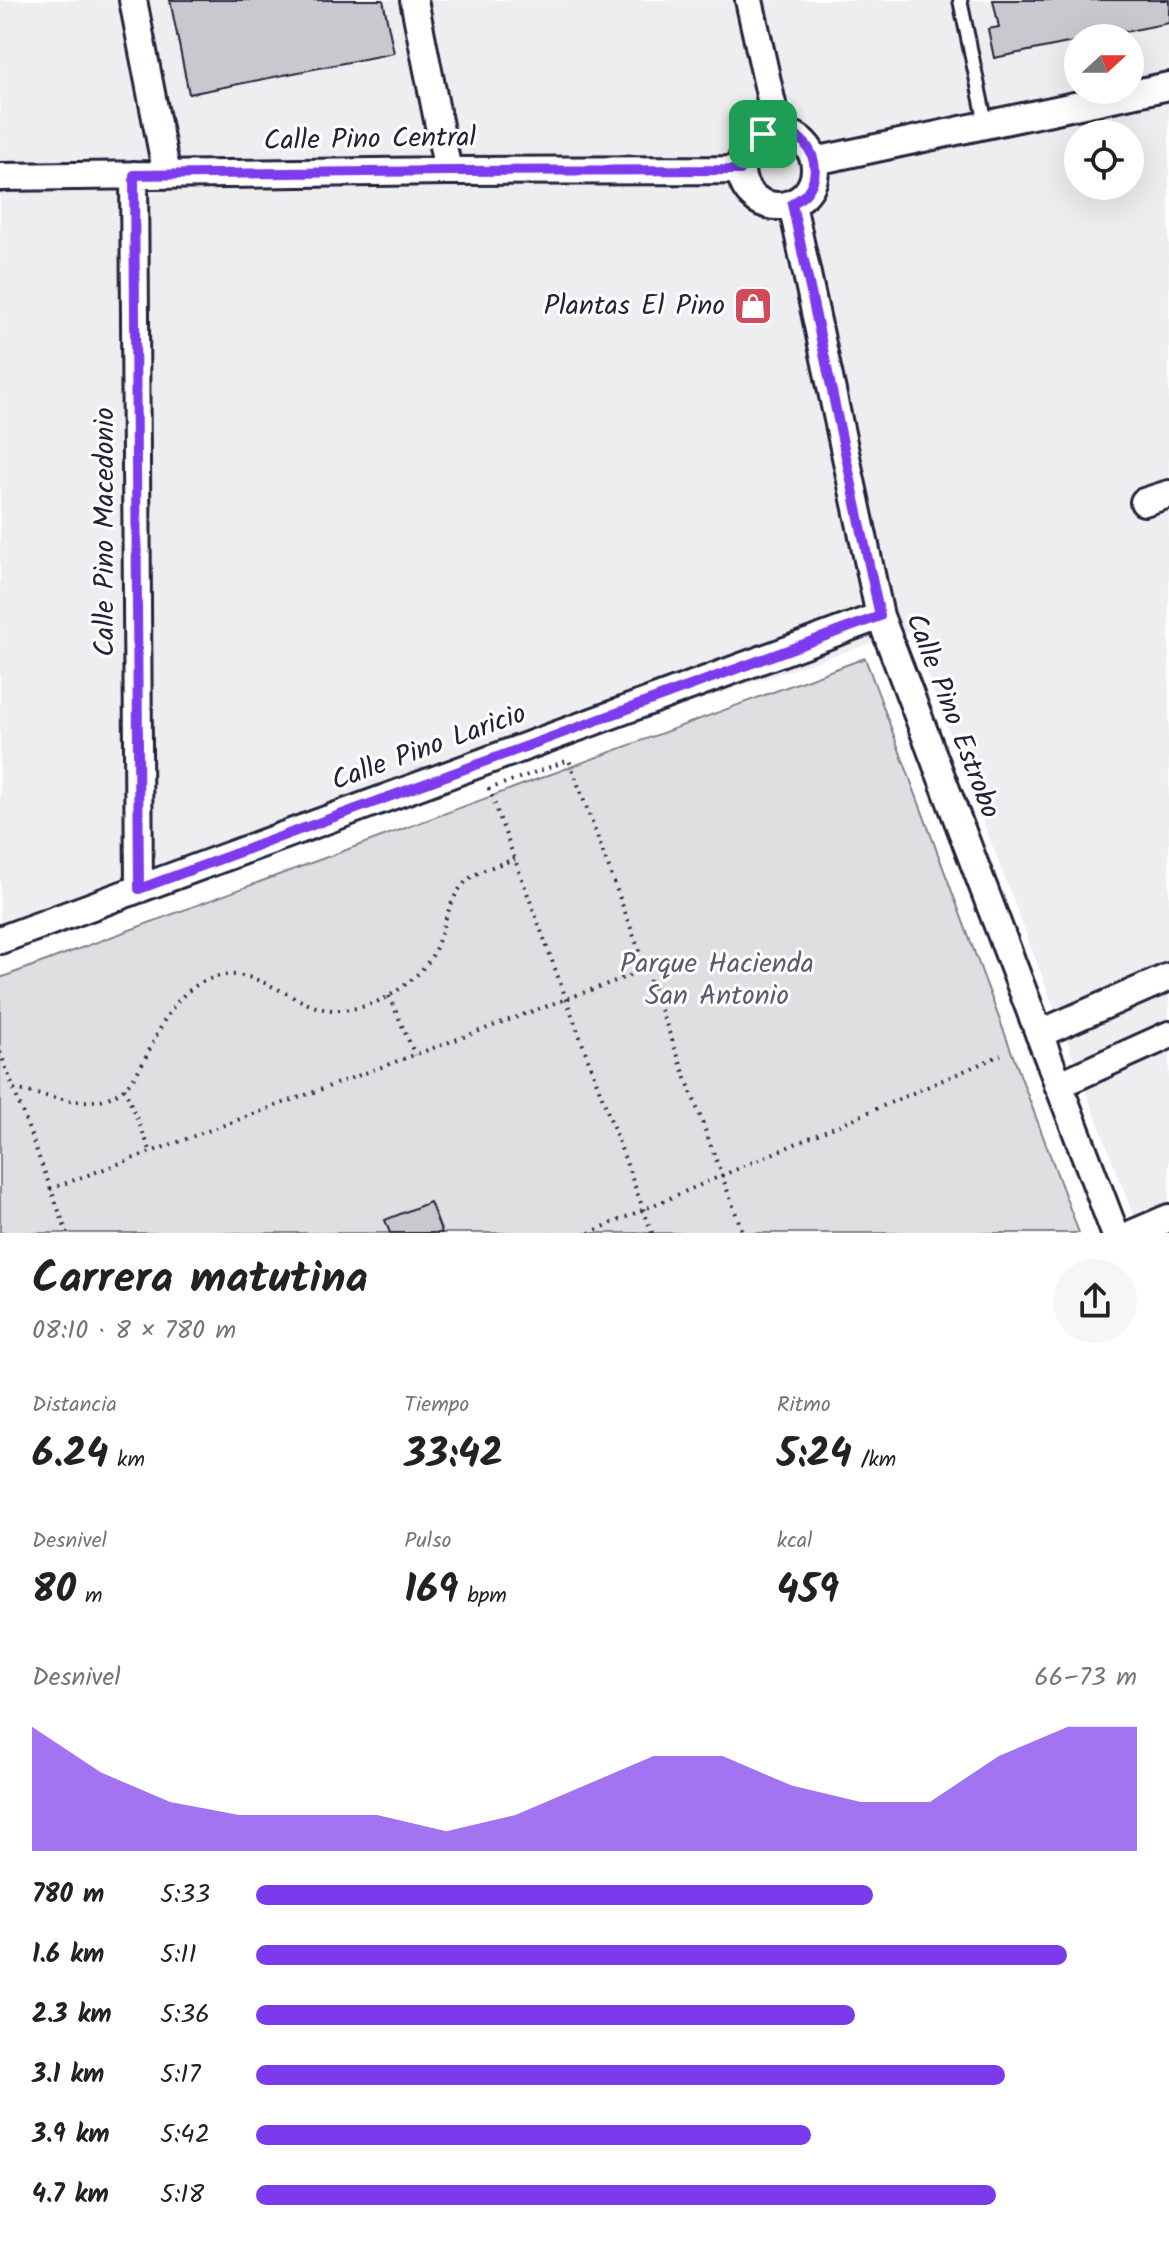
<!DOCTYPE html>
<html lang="es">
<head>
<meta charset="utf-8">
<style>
  :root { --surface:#fff; --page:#f6f6f6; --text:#222; --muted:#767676; --accent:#7c3aed }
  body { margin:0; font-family:Kalam,sans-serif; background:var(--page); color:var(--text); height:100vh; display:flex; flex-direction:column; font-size:30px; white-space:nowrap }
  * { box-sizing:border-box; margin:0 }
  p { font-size:26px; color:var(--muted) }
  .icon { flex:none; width:44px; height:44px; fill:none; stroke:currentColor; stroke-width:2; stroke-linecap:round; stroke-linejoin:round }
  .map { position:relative; height:1233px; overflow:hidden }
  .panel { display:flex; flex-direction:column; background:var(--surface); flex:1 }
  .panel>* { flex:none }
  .needle { width:52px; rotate:69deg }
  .tools { position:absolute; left:1064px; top:24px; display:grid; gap:16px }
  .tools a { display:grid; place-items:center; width:80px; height:80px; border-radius:50%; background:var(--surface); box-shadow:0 8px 32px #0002; font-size:40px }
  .pin { position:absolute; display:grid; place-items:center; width:68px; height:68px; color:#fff; margin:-34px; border-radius:16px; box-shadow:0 4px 12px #0006 }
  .round { display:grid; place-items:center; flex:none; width:84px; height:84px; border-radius:42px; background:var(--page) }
  .overview { display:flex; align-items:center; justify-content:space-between; height:136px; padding:0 32px }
  h1 { font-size:44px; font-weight:700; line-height:60px }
  .metrics { display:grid; grid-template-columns:repeat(3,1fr); gap:12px; height:136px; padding:8px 32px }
  .metrics div { display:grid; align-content:center }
  .metrics b { font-size:40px; font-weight:700 }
  .metrics small { font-size:22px; font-weight:400 }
  .metrics p { font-size:22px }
  .chart { height:224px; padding:16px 32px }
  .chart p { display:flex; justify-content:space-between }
  .chart svg { width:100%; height:144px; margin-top:8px; fill:var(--accent); opacity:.7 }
  ul { padding:0 32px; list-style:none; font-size:26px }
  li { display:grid; grid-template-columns:128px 96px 1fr; align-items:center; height:60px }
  li i { height:20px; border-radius:10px; background:var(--accent) }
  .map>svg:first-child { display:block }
  .built { fill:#eeeef1; fill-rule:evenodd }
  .green { fill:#dfdfe2; stroke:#80808e; stroke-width:2 }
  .building { fill:#c8c8cf; stroke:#22223b; stroke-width:2 }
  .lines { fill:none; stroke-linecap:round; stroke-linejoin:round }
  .service-casing { stroke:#22223b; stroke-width:18 }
  .minor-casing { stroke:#22223b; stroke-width:32 }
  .path { stroke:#22223b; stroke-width:4; stroke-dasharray:2 6; stroke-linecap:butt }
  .service { stroke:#fff; stroke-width:12 }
  .minor { stroke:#fff; stroke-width:26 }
  .route-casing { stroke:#fff; stroke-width:16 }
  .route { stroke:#7c3aed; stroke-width:10 }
  .labels { text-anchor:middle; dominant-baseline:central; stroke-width:6; stroke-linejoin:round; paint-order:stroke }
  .street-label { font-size:28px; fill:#22223b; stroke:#fff }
  .poi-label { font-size:28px; fill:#22223b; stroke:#fff; text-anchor:end }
  .park-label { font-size:28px; fill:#5b5b6d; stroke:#fff }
</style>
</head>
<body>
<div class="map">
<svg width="1169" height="1233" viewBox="0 0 1169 1233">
  <rect width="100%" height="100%" fill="#fff"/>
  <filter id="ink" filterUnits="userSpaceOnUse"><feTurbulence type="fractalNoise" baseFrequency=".0125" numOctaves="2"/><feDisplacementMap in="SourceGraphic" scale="16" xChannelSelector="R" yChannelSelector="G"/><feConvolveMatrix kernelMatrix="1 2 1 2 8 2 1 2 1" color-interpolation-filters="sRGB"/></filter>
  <g filter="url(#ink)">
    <path class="built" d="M0 0H1169V1233H1140L910 630 0 934ZM1078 38H1130V90H1078ZM1078 134H1130V186H1078Z"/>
    <path class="green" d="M865 658 1079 1233H0V978Z"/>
    <path class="building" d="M170 0H383L394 53 189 94Z
      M993 0H1169V23L1094 38H1078V41L994 58 988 29 999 27Z
      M430 1202 442 1233H390L385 1220Z"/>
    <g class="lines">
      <defs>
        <path id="service" d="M960 0 986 124"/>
        <path id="minor" d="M133 0 167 175
          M414 0 448 171
          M749 0 778 131
          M741 169a37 37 0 1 1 74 0a37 37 0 1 1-74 0Z
          M815 161 1169 86
          M134 175 139 889
          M0 177 448 171 740 170
          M792 204 880 616 1115 1233
          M1144 502 1169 494
          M0 940 880 616
          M1039 1034 1169 977
          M1058 1085 1169 1035
          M1134 1233 1169 1218"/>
      </defs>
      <use href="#service" class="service-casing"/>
      <use href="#minor" class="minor-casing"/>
      <path class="path" d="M389 996 415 1055
        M0 1052 67 1233
        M124 1088 151 1152
        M14 1089C39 1094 79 1106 104 1099 156 1086 148 997 215 977 250 967 282 994 313 1006 337 1015 367 1008 389 996 405 986 424 971 433 954 445 930 447 896 470 878 482 869 501 864 515 859
        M50 1189 645 970
        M589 1233 1001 1055
        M652 1233 489 789 569 760 743 1233"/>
      <use href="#service" class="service"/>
      <use href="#minor" class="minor"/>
    </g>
  </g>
  <g class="lines" filter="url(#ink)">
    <defs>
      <path id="route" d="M778 131C784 132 791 133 796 136 815 148 821 174 807 192 804 197 797 200 792 204L880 616 139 889 134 175 448 171 740 170C744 145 753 135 778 131Z"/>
    </defs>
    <use href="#route" class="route-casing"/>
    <use href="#route" class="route"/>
  </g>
  <defs>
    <symbol id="shop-square" viewBox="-11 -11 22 22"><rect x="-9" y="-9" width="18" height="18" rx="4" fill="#d1495b" stroke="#fff"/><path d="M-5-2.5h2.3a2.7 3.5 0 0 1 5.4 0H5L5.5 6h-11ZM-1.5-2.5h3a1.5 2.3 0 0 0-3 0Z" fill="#fff"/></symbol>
  </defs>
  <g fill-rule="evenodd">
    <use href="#shop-square" x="731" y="284" width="44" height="44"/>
  </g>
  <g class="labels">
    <g class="street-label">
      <text transform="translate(370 140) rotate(-1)">Calle Pino Central</text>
      <text transform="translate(105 532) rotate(-90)">Calle Pino Macedonio</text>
      <text transform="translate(952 716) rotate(69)">Calle Pino Estrobo</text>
      <text transform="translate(429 748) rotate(-20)">Calle Pino Laricio</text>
    </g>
    <g class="poi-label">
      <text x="725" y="306">Plantas El Pino</text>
    </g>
    <g class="park-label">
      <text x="717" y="964">Parque Hacienda<tspan x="717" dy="32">San Antonio</tspan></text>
    </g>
  </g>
</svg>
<div class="tools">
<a><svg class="needle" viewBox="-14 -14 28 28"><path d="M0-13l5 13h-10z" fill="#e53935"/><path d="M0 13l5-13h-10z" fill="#767676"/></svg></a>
<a><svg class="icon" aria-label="locate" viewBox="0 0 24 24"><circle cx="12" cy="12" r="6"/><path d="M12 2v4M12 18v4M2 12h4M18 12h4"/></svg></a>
</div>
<div class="pin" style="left:763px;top:134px;background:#1e9e55"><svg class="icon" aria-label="arrive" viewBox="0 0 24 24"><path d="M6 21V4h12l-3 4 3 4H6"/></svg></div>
</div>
<section class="panel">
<div class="overview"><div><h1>Carrera matutina</h1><p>08:10 · 8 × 780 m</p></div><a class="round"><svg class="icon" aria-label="share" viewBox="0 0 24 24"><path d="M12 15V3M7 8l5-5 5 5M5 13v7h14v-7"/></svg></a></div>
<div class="metrics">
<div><p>Distancia</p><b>6.24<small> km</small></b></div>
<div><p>Tiempo</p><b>33:42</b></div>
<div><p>Ritmo</p><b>5:24<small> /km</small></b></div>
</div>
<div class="metrics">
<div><p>Desnivel</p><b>80<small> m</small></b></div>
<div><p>Pulso</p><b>169<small> bpm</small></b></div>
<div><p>kcal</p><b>459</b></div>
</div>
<div class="chart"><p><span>Desnivel</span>66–73 m</p>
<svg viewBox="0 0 160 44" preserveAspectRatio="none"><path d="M0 44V6L10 20L20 29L30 33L40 33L50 33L60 38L70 33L80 24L90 15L100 15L110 24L120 29L130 29L140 15L150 6L160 6V44z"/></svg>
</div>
<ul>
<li><b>780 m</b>5:33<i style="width:70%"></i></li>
<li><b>1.6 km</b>5:11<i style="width:92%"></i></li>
<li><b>2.3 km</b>5:36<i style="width:68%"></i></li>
<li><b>3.1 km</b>5:17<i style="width:85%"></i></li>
<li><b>3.9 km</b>5:42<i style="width:63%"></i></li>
<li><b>4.7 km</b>5:18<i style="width:84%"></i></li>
</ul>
</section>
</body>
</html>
